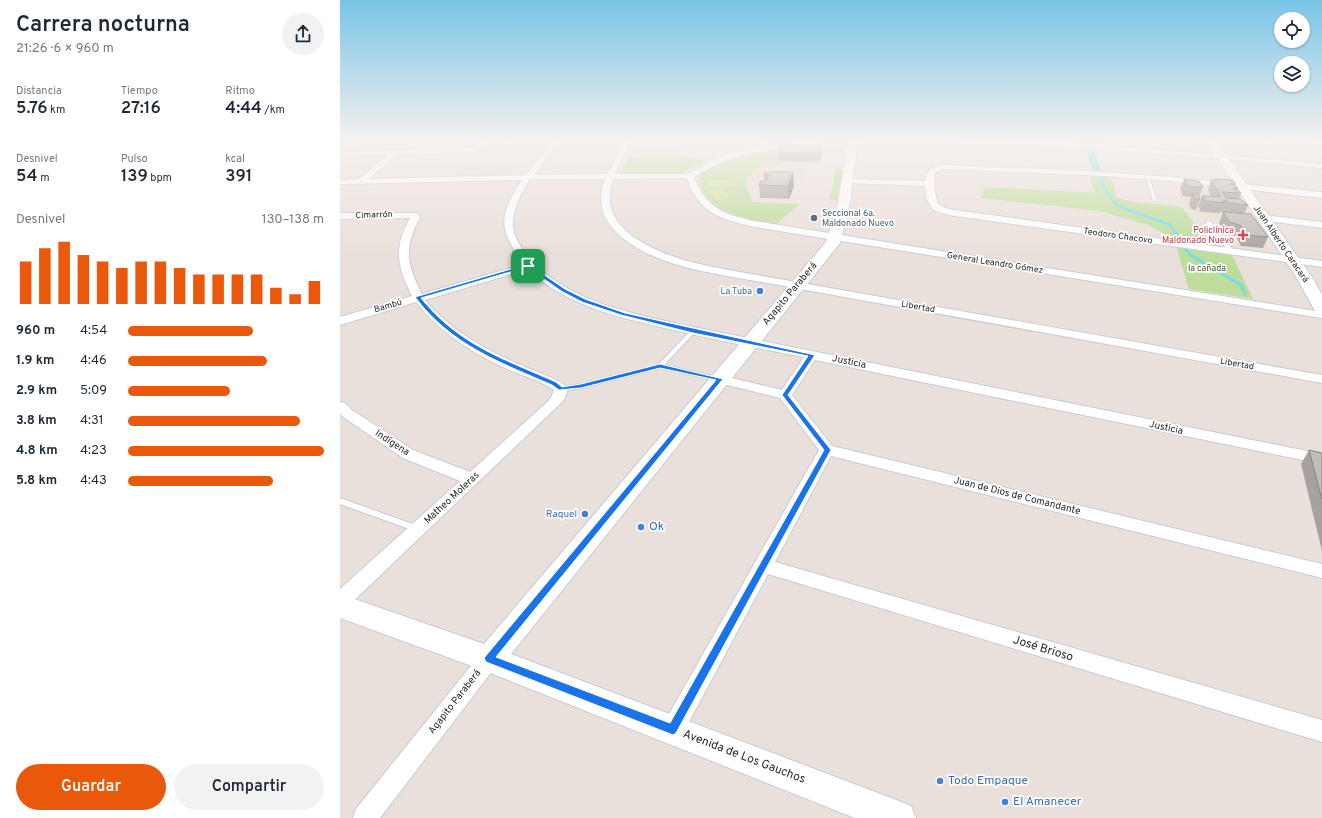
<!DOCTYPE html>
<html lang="es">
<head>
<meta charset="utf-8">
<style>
  :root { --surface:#fff; --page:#f2f2f3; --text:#1f2937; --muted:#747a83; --accent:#ea580c }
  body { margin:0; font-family:Overpass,sans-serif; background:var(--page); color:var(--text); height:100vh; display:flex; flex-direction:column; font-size:15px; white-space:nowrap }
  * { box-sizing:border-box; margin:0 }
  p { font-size:13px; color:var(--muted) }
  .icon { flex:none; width:22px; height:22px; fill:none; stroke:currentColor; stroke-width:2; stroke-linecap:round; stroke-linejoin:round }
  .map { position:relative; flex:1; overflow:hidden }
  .drawer { display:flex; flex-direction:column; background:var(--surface); width:340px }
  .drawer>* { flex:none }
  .buttons { position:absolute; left:934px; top:12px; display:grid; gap:8px }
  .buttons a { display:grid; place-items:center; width:36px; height:36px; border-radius:50%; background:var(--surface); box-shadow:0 1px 3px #0004; font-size:20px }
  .pin { position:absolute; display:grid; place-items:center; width:34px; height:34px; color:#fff; margin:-17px; border-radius:8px; box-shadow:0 2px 6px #0006 }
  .round { display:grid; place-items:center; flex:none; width:42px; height:42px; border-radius:21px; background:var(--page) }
  .head { display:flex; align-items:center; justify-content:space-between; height:68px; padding:0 16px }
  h1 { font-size:22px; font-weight:600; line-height:30px }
  .metrics { display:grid; grid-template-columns:repeat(3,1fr); gap:6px; height:68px; padding:4px 16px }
  .metrics div { display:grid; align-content:center }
  .metrics b { font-size:17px; font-weight:600 }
  .metrics small { font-size:11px; font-weight:400 }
  .metrics p { font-size:11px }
  .chart { height:112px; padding:8px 16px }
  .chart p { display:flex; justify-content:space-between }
  .chart svg { width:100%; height:72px; margin-top:4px; stroke:var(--accent); stroke-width:6 }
  .primary-button { display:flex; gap:8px; margin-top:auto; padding:8px 16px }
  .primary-button a { flex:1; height:46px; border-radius:24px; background:var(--accent); color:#fff; font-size:16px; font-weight:600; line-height:46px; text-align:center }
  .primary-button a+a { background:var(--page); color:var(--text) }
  ul { padding:0 16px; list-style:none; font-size:13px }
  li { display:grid; grid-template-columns:64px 48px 1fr; align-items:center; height:30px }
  li i { height:10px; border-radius:5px; background:var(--accent) }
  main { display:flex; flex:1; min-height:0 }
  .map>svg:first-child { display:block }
  .education { fill:#ebdacb }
  .green { fill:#bedd9b }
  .pitch { fill:#d2e497 }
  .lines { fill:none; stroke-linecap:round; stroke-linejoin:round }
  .stream-far1 { stroke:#74dde5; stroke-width:2.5 }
  .stream { stroke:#74dde5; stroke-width:3 }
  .canal { fill:#74dde5; fill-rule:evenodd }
  .lane-casing { stroke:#c6ccd5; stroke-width:2 }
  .street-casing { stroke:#c6ccd5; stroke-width:2 }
  .secondary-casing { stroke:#c6ccd5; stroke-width:2 }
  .lane { fill:#fff; fill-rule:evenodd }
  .street { fill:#fff; fill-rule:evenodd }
  .secondary { fill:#fff; fill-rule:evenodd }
  .wall { fill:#a7a29d }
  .shaded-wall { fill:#88847f }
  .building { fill:#c2bcb6; stroke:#88847f }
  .route { fill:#1a73e8; stroke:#fff; fill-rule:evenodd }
  .service-dot { fill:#5c6f8a; stroke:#fff; stroke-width:1.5 }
  .health-dot { fill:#e0444e; stroke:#fff; stroke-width:1.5 }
  .shop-dot { fill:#3f7fe0; stroke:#fff; stroke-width:1.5 }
  .labels { text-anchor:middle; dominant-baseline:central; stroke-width:3.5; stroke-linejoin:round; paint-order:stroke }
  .far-service-label { font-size:9px; fill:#4e5e75; stroke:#fff; text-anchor:start }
  .far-street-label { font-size:9px; fill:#282828; stroke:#fff }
  .far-health-label { font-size:9px; fill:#be3a42; stroke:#fff; text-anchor:end }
  .far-park-label { font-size:9px; fill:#385f1e; stroke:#fff }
  .far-shop-label { font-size:9px; fill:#366cbe; stroke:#fff; text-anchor:end }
  .street-label { font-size:10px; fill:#282828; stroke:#fff }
  .shop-label { font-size:10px; fill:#366cbe; stroke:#fff; text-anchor:end }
  .near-shop-label { font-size:12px; fill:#366cbe; stroke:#fff; text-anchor:start }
  .near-street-label { font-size:12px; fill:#282828; stroke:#fff }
</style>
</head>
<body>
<main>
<section class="drawer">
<div class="head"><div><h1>Carrera nocturna</h1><p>21:26 · 6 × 960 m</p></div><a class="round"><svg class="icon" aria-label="share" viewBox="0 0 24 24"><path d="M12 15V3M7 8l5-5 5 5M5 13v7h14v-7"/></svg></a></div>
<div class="metrics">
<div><p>Distancia</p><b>5.76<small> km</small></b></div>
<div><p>Tiempo</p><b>27:16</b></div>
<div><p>Ritmo</p><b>4:44<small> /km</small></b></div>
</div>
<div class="metrics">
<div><p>Desnivel</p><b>54<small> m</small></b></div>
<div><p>Pulso</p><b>139<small> bpm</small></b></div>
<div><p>kcal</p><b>391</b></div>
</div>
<div class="chart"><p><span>Desnivel</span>130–138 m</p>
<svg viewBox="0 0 160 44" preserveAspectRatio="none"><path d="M5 44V18M15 44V10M25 44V6M35 44V14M45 44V18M55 44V22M65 44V18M75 44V18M85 44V22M95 44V26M105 44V26M115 44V26M125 44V26M135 44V34M145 44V38M155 44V30"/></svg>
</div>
<ul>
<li><b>960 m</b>4:54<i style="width:64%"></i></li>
<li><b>1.9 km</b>4:46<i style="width:71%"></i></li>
<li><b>2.9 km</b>5:09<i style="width:52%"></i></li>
<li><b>3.8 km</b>4:31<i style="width:88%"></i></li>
<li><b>4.8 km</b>4:23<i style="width:100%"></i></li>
<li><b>5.8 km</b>4:43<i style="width:74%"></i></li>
</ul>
<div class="primary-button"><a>Guardar</a><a>Compartir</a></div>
</section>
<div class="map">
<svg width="982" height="818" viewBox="0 0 982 818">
  <rect width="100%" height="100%" fill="#eae0db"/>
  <path class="education" d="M338 149 336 156 290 157 293 150Z
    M422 165 467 167 462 183 405 181Z
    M854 187 896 191 917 224 877 221 845 207 836 188 855 189Z"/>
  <path class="green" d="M507 142 505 154 442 153 438 165H421L405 181 412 202 460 204 435 225C410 220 374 216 362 189 360 184 358 180 360 174L365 171C402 152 466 138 507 142Z
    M343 155 366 161 341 173H280L288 157Z
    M496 170H503L497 200 490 199Z
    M750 176 771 178 777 197 788 201 842 207 863 235 893 257 913 299 849 289 834 239 808 225 759 211 641 198 644 187 755 193Z"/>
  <path class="pitch" d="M396 179 395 186 365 187 366 180Z
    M383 189 390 198 376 201 369 191Z"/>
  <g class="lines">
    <path class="stream-far1" d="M760 176C765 188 768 198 778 206L814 219"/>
    <path class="stream" d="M812 218 830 225 842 242
      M843 247 852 256 901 285 905 294"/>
    <path class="canal" d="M746 145 753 147 761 171 760 173H754L753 171 745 147Z"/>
    <defs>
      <path id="lane" d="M806 176 809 177 817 201V202L813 201Z
        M866 221H870L893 250V252H889L866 223Z
        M353 329 356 331 355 332 324 365 382 378 383 379 382 380 380 381 320 368 241 388 221 391 218 389 221 387 241 384 318 365 351 330Z
        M0 498 81 527 82 529 81 531 78 532 0 504Z"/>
      <path id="street" d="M140 141H148L140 150 127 152 58 154 29 179 186 175 212 141H219L194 175 267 174 284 141H291L275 174H348L377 158 412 147 458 141H484L481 143C436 147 393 152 354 177 366 208 383 214 414 221L982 312V318L414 227C381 219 359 214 347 178L273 179C262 209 279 230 305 244 339 263 379 268 417 275 456 282 496 289 535 296 684 322 833 349 982 375V383C832 356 682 328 532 302 493 295 455 288 416 281 376 274 335 269 299 249 271 233 252 211 265 179H190C182 192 174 206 173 221 172 233 179 245 186 254 225 303 295 314 353 327L982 454V464L475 360 452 395 492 446 982 564V578L491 456 435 562 982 720V742L428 574 341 737 333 740 325 737 322 729 325 721 479 450 440 398 375 382 373 379 375 376 380 375 442 390 464 357C422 349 380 341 338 331 287 319 227 308 188 269L85 300C110 330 143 348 178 364 194 371 212 376 226 386L228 389 224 400 7 607 0 609V589L120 481 63 458 2 416 0 414V402L5 403 12 410 73 450 130 472 204 405 211 398 214 390C201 381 184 376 169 370 133 353 101 334 76 302L0 325V317L72 296C57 266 53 248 70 218L0 219V213H77L80 217C64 247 66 264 82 294L184 264C158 230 158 215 182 180L0 184V180L19 179 48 155 0 156V152L127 148 135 146Z
        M607 141H686L750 144 982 164V168C859 156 735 145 611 143Z
        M963 141H982V144L967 143Z
        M602 165 747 171 831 177 982 192V198L831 181 747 175 602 169 595 172 594 188 598 204 608 209 982 261V267L608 215 593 210 587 200 585 186 508 183 504 181 508 179 585 181C587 170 591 167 602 165Z
        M924 215 982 222V228L921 220 919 218Z
        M149 650 156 652 159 659 156 666 40 818H13L16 809 142 652Z"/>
      <path id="secondary" d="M508 141H518L510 203 500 243 171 654 559 801 571 806 576 818H515L143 670 0 618V594L144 644 486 242 498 203Z
        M866 141H876L974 280 982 295V314L976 312 974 309 958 280Z"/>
    </defs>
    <use href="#lane" class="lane-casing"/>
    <use href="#street" class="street-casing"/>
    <use href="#secondary" class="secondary-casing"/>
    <use href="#lane" class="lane"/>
    <use href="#street" class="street"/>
    <use href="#secondary" class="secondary"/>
  </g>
  <path class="wall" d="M481 145V154L479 162 439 161V152Z
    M453 172 454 186 449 199 420 198 419 185 424 181V175Z
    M844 179 863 187 859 197 860 199 856 210 851 209 849 204 851 197 843 196 840 189Z
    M875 179 895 184V185L898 188 897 190 901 193 899 199 908 205 904 214 928 237 923 248 901 246 896 236 885 233 879 223 883 212 881 211 880 213 861 212 858 206 862 196 871 197 868 190 871 180 874 181Z
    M969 450 982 453V551L961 464Z"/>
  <path class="shaded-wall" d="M481 145V154L479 162V153Z
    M453 172 454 186 449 199 448 186Z"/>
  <path class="building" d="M442 144 481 145 479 153 439 152Z
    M425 172H453L448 186 419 185 421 181H426L429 175H424Z
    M844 179 859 181 863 187 847 186Z
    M875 179 893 180 895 184H890L895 185 898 188H893L894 189 898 190 901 193 882 192 886 198 900 199 908 205 888 203 887 201H883L884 203 865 201 862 196 881 197 871 180 876 181Z
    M852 194H857L860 199H855Z
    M883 212 911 214 928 237 906 235 900 225 889 222Z
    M969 450 982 453V500Z"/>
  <linearGradient id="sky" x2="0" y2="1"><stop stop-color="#79c4e7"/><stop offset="0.55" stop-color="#f6f1ef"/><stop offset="1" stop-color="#f6f1ef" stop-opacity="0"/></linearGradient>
  <rect width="982" height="255" fill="url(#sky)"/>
  <path class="route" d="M188 264 225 289 245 299 285 313 475 355 448 395 491 450 336 733 333 735 146 662 144 658 376 380 320 368 241 388 219 390 212 385C159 362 111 345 75 297ZM187 267 221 291 242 302 281 315 353 333 468 356 442 395 484 450 330 723 156 657 383 379 320 364 241 384 222 387 216 382C164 359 119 345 81 298Z"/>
  <circle class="service-dot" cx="474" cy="218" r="4"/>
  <path class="health-dot" d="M901 229h4v4h4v4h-4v4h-4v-4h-4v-4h4z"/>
  <g class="shop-dot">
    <circle cx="420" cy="291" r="4"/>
    <circle cx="245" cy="514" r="4"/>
    <circle cx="301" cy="527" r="4"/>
    <circle cx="600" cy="781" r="4"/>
    <circle cx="665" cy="802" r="4"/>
  </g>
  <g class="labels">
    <g class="far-service-label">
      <text x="482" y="213">Seccional 6a.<tspan x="482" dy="10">Maldonado Nuevo</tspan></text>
    </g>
    <g class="far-street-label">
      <text transform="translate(34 215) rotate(-2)">Cimarrón</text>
      <text transform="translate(778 236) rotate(8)">Teodoro Chacovo</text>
      <text transform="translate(941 244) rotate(56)">Juan Alberto Caracará</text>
      <text transform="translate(655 263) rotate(9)">General Leandro Gómez</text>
      <text transform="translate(48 306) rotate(-17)">Bambú</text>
      <text transform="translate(578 307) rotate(10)">Libertad</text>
      <text transform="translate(897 364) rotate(10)">Libertad</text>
    </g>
    <g class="far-health-label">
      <text x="894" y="230">Policlínica<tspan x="894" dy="10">Maldonado Nuevo</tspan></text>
    </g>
    <g class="far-park-label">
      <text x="867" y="268">la cañada</text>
    </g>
    <g class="far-shop-label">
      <text x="412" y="291">La Tuba</text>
    </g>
    <g class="street-label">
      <text transform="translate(450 294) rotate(-50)">Agapito Paraberá</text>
      <text transform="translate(509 362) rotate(12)">Justicia</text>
      <text transform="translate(826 428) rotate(12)">Justicia</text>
      <text transform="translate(52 443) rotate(33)">Indígena</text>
      <text transform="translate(677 496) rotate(14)">Juan de Dios de Comandante</text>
      <text transform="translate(112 498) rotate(-43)">Matheo Moleras</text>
      <text transform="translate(115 702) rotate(-52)">Agapito Paraberá</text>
    </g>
    <g class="shop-label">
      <text x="237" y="514">Raquel</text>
    </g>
    <g class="near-shop-label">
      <text x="309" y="527">Ok</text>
      <text x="608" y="781">Todo Empaque</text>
      <text x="673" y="802">El Amanecer</text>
    </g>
    <g class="near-street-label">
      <text transform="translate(703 649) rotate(17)">José Brioso</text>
      <text transform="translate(404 757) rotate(21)">Avenida de Los Gauchos</text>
    </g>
  </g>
</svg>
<div class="buttons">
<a><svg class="icon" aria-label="locate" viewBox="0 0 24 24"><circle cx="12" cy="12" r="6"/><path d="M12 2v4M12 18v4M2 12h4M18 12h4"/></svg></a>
<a><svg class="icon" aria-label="layers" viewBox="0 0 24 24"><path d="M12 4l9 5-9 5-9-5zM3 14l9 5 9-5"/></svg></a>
</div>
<div class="pin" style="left:188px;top:266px;background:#1e9e55"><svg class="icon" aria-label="arrive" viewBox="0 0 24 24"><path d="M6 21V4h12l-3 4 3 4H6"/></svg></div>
</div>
</main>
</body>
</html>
